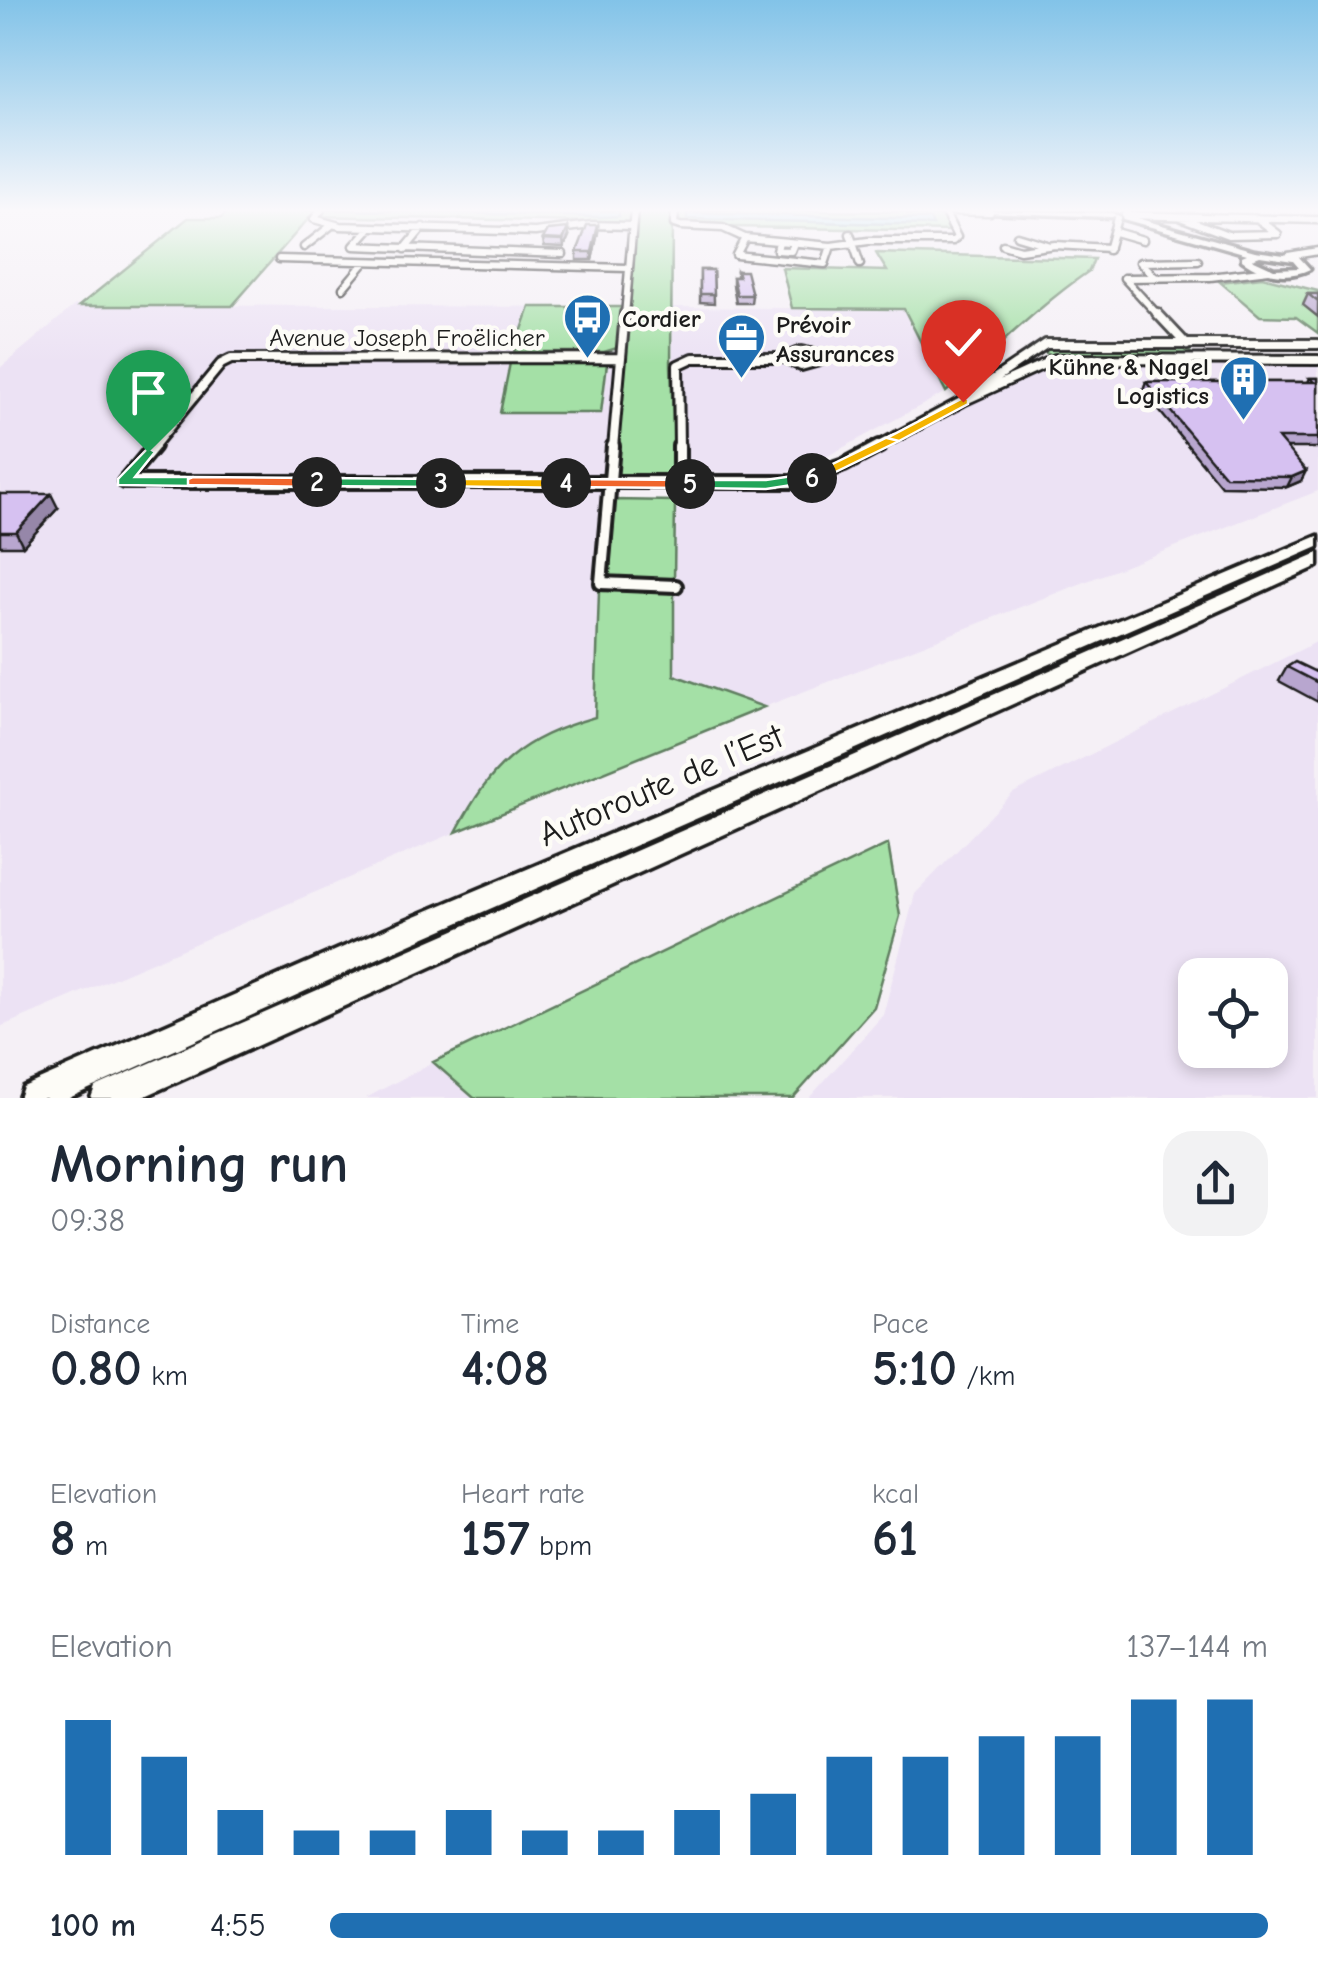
<!DOCTYPE html>
<html lang="en">
<head>
<meta charset="utf-8">
<style>
  :root { --surface:#fff; --page:#f2f2f3; --text:#1f2937; --muted:#747a83; --accent:#1f6fb2 }
  body { margin:0; font-family:"Comic Neue",sans-serif; background:var(--page); color:var(--text); height:100vh; display:flex; flex-direction:column; font-size:38px; white-space:nowrap }
  * { box-sizing:border-box; margin:0 }
  p { font-size:32px; color:var(--muted) }
  .icon { flex:none; width:55px; height:55px; fill:none; stroke:currentColor; stroke-width:2; stroke-linecap:round; stroke-linejoin:round }
  .map { position:relative; height:1098px; overflow:hidden }
  .panel { display:flex; flex-direction:column; background:var(--surface); flex:1 }
  .panel>* { flex:none }
  .fabs { position:absolute; left:1178px; top:958px; display:grid; gap:20px }
  .fabs a { display:grid; place-items:center; width:110px; height:110px; border-radius:20px; background:var(--surface); box-shadow:0 5px 15px #0003; font-size:50px }
  .pin { position:absolute; display:grid; place-items:center; width:85px; height:85px; color:#fff; margin:-102px -42px; border-radius:50% 50% 50% 0; rotate:-45deg; box-shadow:0 0 10px #0007 }
  .pin .icon { rotate:45deg }
  .km { position:absolute; width:50px; height:50px; margin:-25px; border-radius:50%; background:#222; color:#fff; font-size:28px; line-height:50px; text-align:center }
  .round { display:grid; place-items:center; flex:none; width:105px; height:105px; border-radius:30px; background:var(--page) }
  .summary { display:flex; align-items:center; justify-content:space-between; height:170px; padding:0 50px }
  h1 { font-size:55px; font-weight:700; line-height:75px }
  .figures { display:grid; grid-template-columns:repeat(3,1fr); gap:15px; height:170px; padding:10px 50px }
  .figures div { display:grid; align-content:center }
  .figures b { font-size:50px; font-weight:700 }
  .figures small { font-size:28px; font-weight:400 }
  .figures p { font-size:28px }
  .chart { height:280px; padding:20px 50px }
  .chart p { display:flex; justify-content:space-between }
  .chart svg { width:100%; height:180px; margin-top:10px; stroke:var(--accent); stroke-width:6 }
  ul { padding:0 50px; list-style:none; font-size:32px }
  li { display:grid; grid-template-columns:160px 120px 1fr; align-items:center; height:75px }
  li i { height:25px; border-radius:12px; background:var(--accent) }
  .map>svg:first-child { display:block }
  .built { fill:#ece2f4; fill-rule:evenodd }
  .green { fill:#a4e0a6; stroke:#607e61; stroke-width:2.5 }
  .water { fill:#8ad9e7; stroke:#5e8d96; stroke-width:2.5 }
  .lines { fill:none; stroke-linecap:round; stroke-linejoin:round }
  .street-far2-casing { stroke:#1c1c1c; stroke-width:11 }
  .street-far1-casing { stroke:#1c1c1c; stroke-width:14 }
  .street-casing { stroke:#1c1c1c; stroke-width:18 }
  .secondary-casing { stroke:#1c1c1c; stroke-width:7 }
  .highway-casing { stroke:#1c1c1c; stroke-width:7 }
  .street-far2 { stroke:#fdfcf7; stroke-width:6 }
  .street-far1 { stroke:#fdfcf7; stroke-width:8 }
  .street { stroke:#fdfcf7; stroke-width:10 }
  .secondary { fill:#fdfcf7; fill-rule:evenodd }
  .highway { fill:#fdfcf7; fill-rule:evenodd }
  .wall { fill:#b8a6cf; stroke:#1c1c1c; stroke-width:2.5 }
  .shaded-wall { fill:#9687a9; stroke:#1c1c1c; stroke-width:2.5 }
  .building { fill:#d6c1f1; stroke:#1c1c1c; stroke-width:2.5 }
  .split-1 { fill:#22a559; stroke:#fff; stroke-width:2.5 }
  .split-2 { fill:#f0652b; stroke:#fff; stroke-width:2.5 }
  .split-3 { fill:#22a559; stroke:#fff; stroke-width:2.5 }
  .split-4 { fill:#f5b400; stroke:#fff; stroke-width:2.5 }
  .split-5 { fill:#f0652b; stroke:#fff; stroke-width:2.5 }
  .split-6 { fill:#22a559; stroke:#fff; stroke-width:2.5 }
  .split-7 { fill:#f5b400; stroke:#fff; stroke-width:2.5 }
  .split-8 { fill:#f5b400; stroke:#fff; stroke-width:2.5 }
  .labels { text-anchor:middle; dominant-baseline:central; stroke-width:9; stroke-linejoin:round; paint-order:stroke }
  .far-poi-label { font-size:25px; font-weight:bold; fill:#1c1c1c; stroke:#fdfcf7; text-anchor:start }
  .far-street-label { font-size:25px; fill:#1c1c1c; stroke:#fdfcf7 }
  .near-street-label { font-size:35px; fill:#1c1c1c; stroke:#fdfcf7 }
</style>
</head>
<body>
<div class="map">
<svg width="1318" height="1098" viewBox="0 0 1318 1098">
  <rect width="100%" height="100%" fill="#f5f0f6"/>
  <filter id="ink" filterUnits="userSpaceOnUse"><feTurbulence type="fractalNoise" baseFrequency=".01" numOctaves="2"/><feDisplacementMap in="SourceGraphic" scale="20" xChannelSelector="R" yChannelSelector="G"/><feConvolveMatrix kernelMatrix="1 2 1 2 8 2 1 2 1" color-interpolation-filters="sRGB"/></filter>
  <g filter="url(#ink)">
    <path class="built" d="M75 305 621 307 605 475 595 717 563 726 474 798 456 832 0 1027V368Z
      M672 307 904 309 946 392 811 465 785 473 675 472Z
      M1066 365 1318 367V491L764 707 674 675 675 492 803 489 1041 368Z
      M1318 641V1098H809L883 1015 915 894 1013 793ZM1195 975H1270V1050H1195Z
      M433 1062 474 1098H366Z"/>
    <path class="green" d="M230 210H316L232 306H79L188 218H221Z
      M325 210H631L629 223 318 216Z
      M636 210H672L671 366 675 472 670 478 627 480 617 477 614 470Z
      M677 210 942 212 953 231 681 226Z
      M876 253 1094 259 1089 271C1037 307 994 351 946 392L904 309 792 308 782 268 887 271Z
      M1262 277 1318 291V333L1296 317 1260 316 1220 282Z
      M530 307H621L617 348 604 352H514Z
      M1048 345 1186 348 1194 356 1054 357 1042 351Z
      M510 363H607L601 413H500Z
      M613 500 675 501 674 581H618L610 575Z
      M674 590V675L764 707 456 832C492 764 520 739 595 717L599 591Z
      M888 844 900 916 874 1007 793 1098H474L433 1062Z"/>
    <path class="water" d="M351 210 619 211V216L601 217Z
      M687 213 930 219 933 225 687 219Z"/>
    <g class="lines">
      <defs>
        <path id="street-far2" d="M321 210 314 219 340 226 535 232 591 225 632 226
          M675 210 674 224 680 226 723 228 745 238 831 246 868 241H953L957 237 944 211
          M910 210 990 212
          M1125 215 1318 220
          M1180 217 1228 235 1278 234 1258 219
          M371 227 354 246 563 254
          M1115 232 1143 240
          M850 234 860 264
          M1017 236 1047 245
          M745 238 736 255 825 264 831 246
          M779 242 777 250 791 251 794 243
          M1003 245 1020 250 1055 245 1109 248
          M304 247 332 225
          M405 249 423 227
          M1108 250 1117 218
          M1288 256 1318 251
          M279 259 628 268
          M1155 277 1140 262 1198 261
          M1124 278 1210 277 1269 270
          M1124 278 1159 316
          M343 288 365 262
          M625 316 634 210"/>
        <path id="street-far1" d="M1157 313 1187 345
          M801 351 815 354 819 361 801 366 785 358Z
          M979 389 1046 344H1318
          M152 448 221 364 231 359 620 358
          M613 448 625 313
          M679 448 678 365 693 358H785
          M875 448 963 401 1055 359 1318 360"/>
        <path id="street" d="M613 446 601 583 676 586
          M679 446V484
          M124 482H796L844 465 880 446
          M124 482 154 446"/>
        <path id="secondary" d="M984 210 1112 213 1116 215 1112 217 988 212Z
          M1126 215 1255 251 1299 257 1310 269C1287 280 1262 275 1242 260V256L1247 254 1123 219 1122 217ZM1260 256 1293 261 1299 268 1274 269 1252 259Z"/>
        <path id="highway" d="M1318 536V547L412 943 69 1098H19L23 1087 394 925Z
          M1318 553V566L141 1098H91L95 1087Z"/>
      </defs>
      <use href="#street-far2" class="street-far2-casing"/>
      <use href="#street-far1" class="street-far1-casing"/>
      <use href="#street" class="street-casing"/>
      <use href="#secondary" class="secondary-casing"/>
      <use href="#highway" class="highway-casing"/>
      <use href="#street-far2" class="street-far2"/>
      <use href="#street-far1" class="street-far1"/>
      <use href="#street" class="street"/>
      <use href="#secondary" class="secondary"/>
      <use href="#highway" class="highway"/>
    </g>
    <path class="wall" d="M598 225V232L592 260H577V252Z
      M569 236 564 247 544 246 543 239Z
      M700 270H713L714 303 700 302Z
      M737 271 752 295 751 303H736L733 285V277H737Z
      M1308 294H1318V317L1303 305Z
      M1244 378 1261 382H1308L1310 378H1318V448H1286L1301 481 1287 487 1221 486 1143 391 1146 382H1242Z
      M0 494 58 508 23 546H0Z
      M1287 667 1318 673V702L1279 681Z"/>
    <path class="shaded-wall" d="M598 225V232L592 260V252Z
      M568 228 569 236 564 247 563 240Z
      M1306 471 1301 481 1287 487 1292 477Z
      M51 494 58 508 23 546 16 532Z"/>
    <path class="building" d="M587 225H598L592 252H577Z
      M568 228 563 240 543 239 548 230Z
      M700 270H713L714 294H700Z
      M737 271H746L752 295H737L733 277H739Z
      M1308 294H1318V302Z
      M1244 378H1257L1261 382H1315L1310 378H1318V438H1278L1306 471 1292 477 1225 476 1146 382H1248Z
      M0 494H51L16 532H0Z
      M1295 662 1318 673V683L1287 667Z"/>
  </g>
  <linearGradient id="sky" x2="0" y2="1"><stop stop-color="#82c3e8"/><stop offset="0.58" stop-color="#faf8fb"/><stop offset="1" stop-color="#faf8fb" stop-opacity="0"/></linearGradient>
  <rect width="1318" height="363" fill="url(#sky)"/>
  <path class="split-1" d="M148 448 155 452 135 477H193L200 482 193 486 118 485V479Z"/>
  <path class="split-2" d="M193 477 317 478 324 482 317 487 188 485V479Z"/>
  <path class="split-3" d="M317 478 441 479 449 483 441 487 312 486 310 482Z"/>
  <path class="split-4" d="M441 479H566L573 483 566 488 436 486 434 483Z"/>
  <path class="split-5" d="M566 479 690 480 698 484 690 488 560 487V480Z"/>
  <path class="split-6" d="M812 473 817 475V481L766 489 690 488 683 484 690 480H766Z"/>
  <path class="split-7" d="M894 434 899 435V441L817 481 804 478Z"/>
  <path class="split-8" d="M963 398 968 399V404L899 441 887 438Z"/>
  <defs>
    <symbol id="bus-pin" viewBox="-11 -11 22 30"><path d="M0 17L-7.5 6A9.5 9.5 0 1 1 7.5 6Z" fill="#1f6fb2" stroke="#fdfcf7"/><path d="M-5-6H5V4H4V6H2V4H-2V6H-4V4H-5ZM-3.5-4V0h7V-4ZM-3.5 1.2v1.5H-2V1.2ZM2 1.2v1.5H3.5V1.2Z" fill="#fff"/></symbol>
    <symbol id="office-pin" viewBox="-11 -11 22 30"><path d="M0 17L-7.5 6A9.5 9.5 0 1 1 7.5 6Z" fill="#1f6fb2" stroke="#fdfcf7"/><path d="M-6-3h4V-5.5h4V-3h4V5H-6ZM-1-4.5V-3h2v-1.5ZM-6 0V1H6V0Z" fill="#fff"/></symbol>
    <symbol id="building-pin" viewBox="-11 -11 22 30"><path d="M0 17L-7.5 6A9.5 9.5 0 1 1 7.5 6Z" fill="#1f6fb2" stroke="#fdfcf7"/><path d="M-4-6H4V6H1V3H-1V6H-4ZM-2.5-4.3h1.7v1.8h-1.7ZM.8-4.3h1.7v1.8H.8ZM-2.5-1h1.7V.8h-1.7ZM.8-1h1.7V.8H.8Z" fill="#fff"/></symbol>
  </defs>
  <g fill-rule="evenodd">
    <use href="#bus-pin" x="560" y="290" width="55" height="75"/>
    <use href="#office-pin" x="714" y="310" width="55" height="75"/>
    <use href="#building-pin" x="1216" y="352" width="55" height="75"/>
  </g>
  <g class="labels">
    <g class="far-poi-label">
      <text x="622" y="318">Cordier</text>
      <text x="776" y="324">Prévoir<tspan x="776" dy="29">Assurances</tspan></text>
      <text x="1209" y="366" text-anchor="end">Kühne &amp; Nagel<tspan x="1209" dy="29">Logistics</tspan></text>
    </g>
    <g class="far-street-label">
      <text x="407" y="337">Avenue Joseph Froëlicher</text>
    </g>
    <g class="near-street-label">
      <text transform="translate(661 785) rotate(-23)">Autoroute de l’Est</text>
    </g>
  </g>
</svg>
<div class="fabs">
<a><svg class="icon" aria-label="locate" viewBox="0 0 24 24"><circle cx="12" cy="12" r="6"/><path d="M12 2v4M12 18v4M2 12h4M18 12h4"/></svg></a>
</div>
<div class="pin" style="left:148px;top:452px;background:#1e9e55"><svg class="icon" aria-label="arrive" viewBox="0 0 24 24"><path d="M6 21V4h12l-3 4 3 4H6"/></svg></div>
<div class="pin" style="left:963px;top:402px;background:#d93025"><svg class="icon" aria-label="check" viewBox="0 0 24 24"><path d="M5 12l5 5 9-10"/></svg></div>
<b class="km" style="left:317px;top:482px">2</b>
<b class="km" style="left:441px;top:483px">3</b>
<b class="km" style="left:566px;top:483px">4</b>
<b class="km" style="left:690px;top:484px">5</b>
<b class="km" style="left:812px;top:478px">6</b>
</div>
<section class="panel">
<div class="summary"><div><h1>Morning run</h1><p>09:38</p></div><a class="round"><svg class="icon" aria-label="share" viewBox="0 0 24 24"><path d="M12 15V3M7 8l5-5 5 5M5 13v7h14v-7"/></svg></a></div>
<div class="figures">
<div><p>Distance</p><b>0.80<small> km</small></b></div>
<div><p>Time</p><b>4:08</b></div>
<div><p>Pace</p><b>5:10<small> /km</small></b></div>
</div>
<div class="figures">
<div><p>Elevation</p><b>8<small> m</small></b></div>
<div><p>Heart rate</p><b>157<small> bpm</small></b></div>
<div><p>kcal</p><b>61</b></div>
</div>
<div class="chart"><p><span>Elevation</span>137–144 m</p>
<svg viewBox="0 0 160 44" preserveAspectRatio="none"><path d="M5 44V11M15 44V20M25 44V33M35 44V38M45 44V38M55 44V33M65 44V38M75 44V38M85 44V33M95 44V29M105 44V20M115 44V20M125 44V15M135 44V15M145 44V6M155 44V6"/></svg>
</div>
<ul>
<li><b>100 m</b>4:55<i style="width:100%"></i></li>
</ul>
</section>
</body>
</html>
